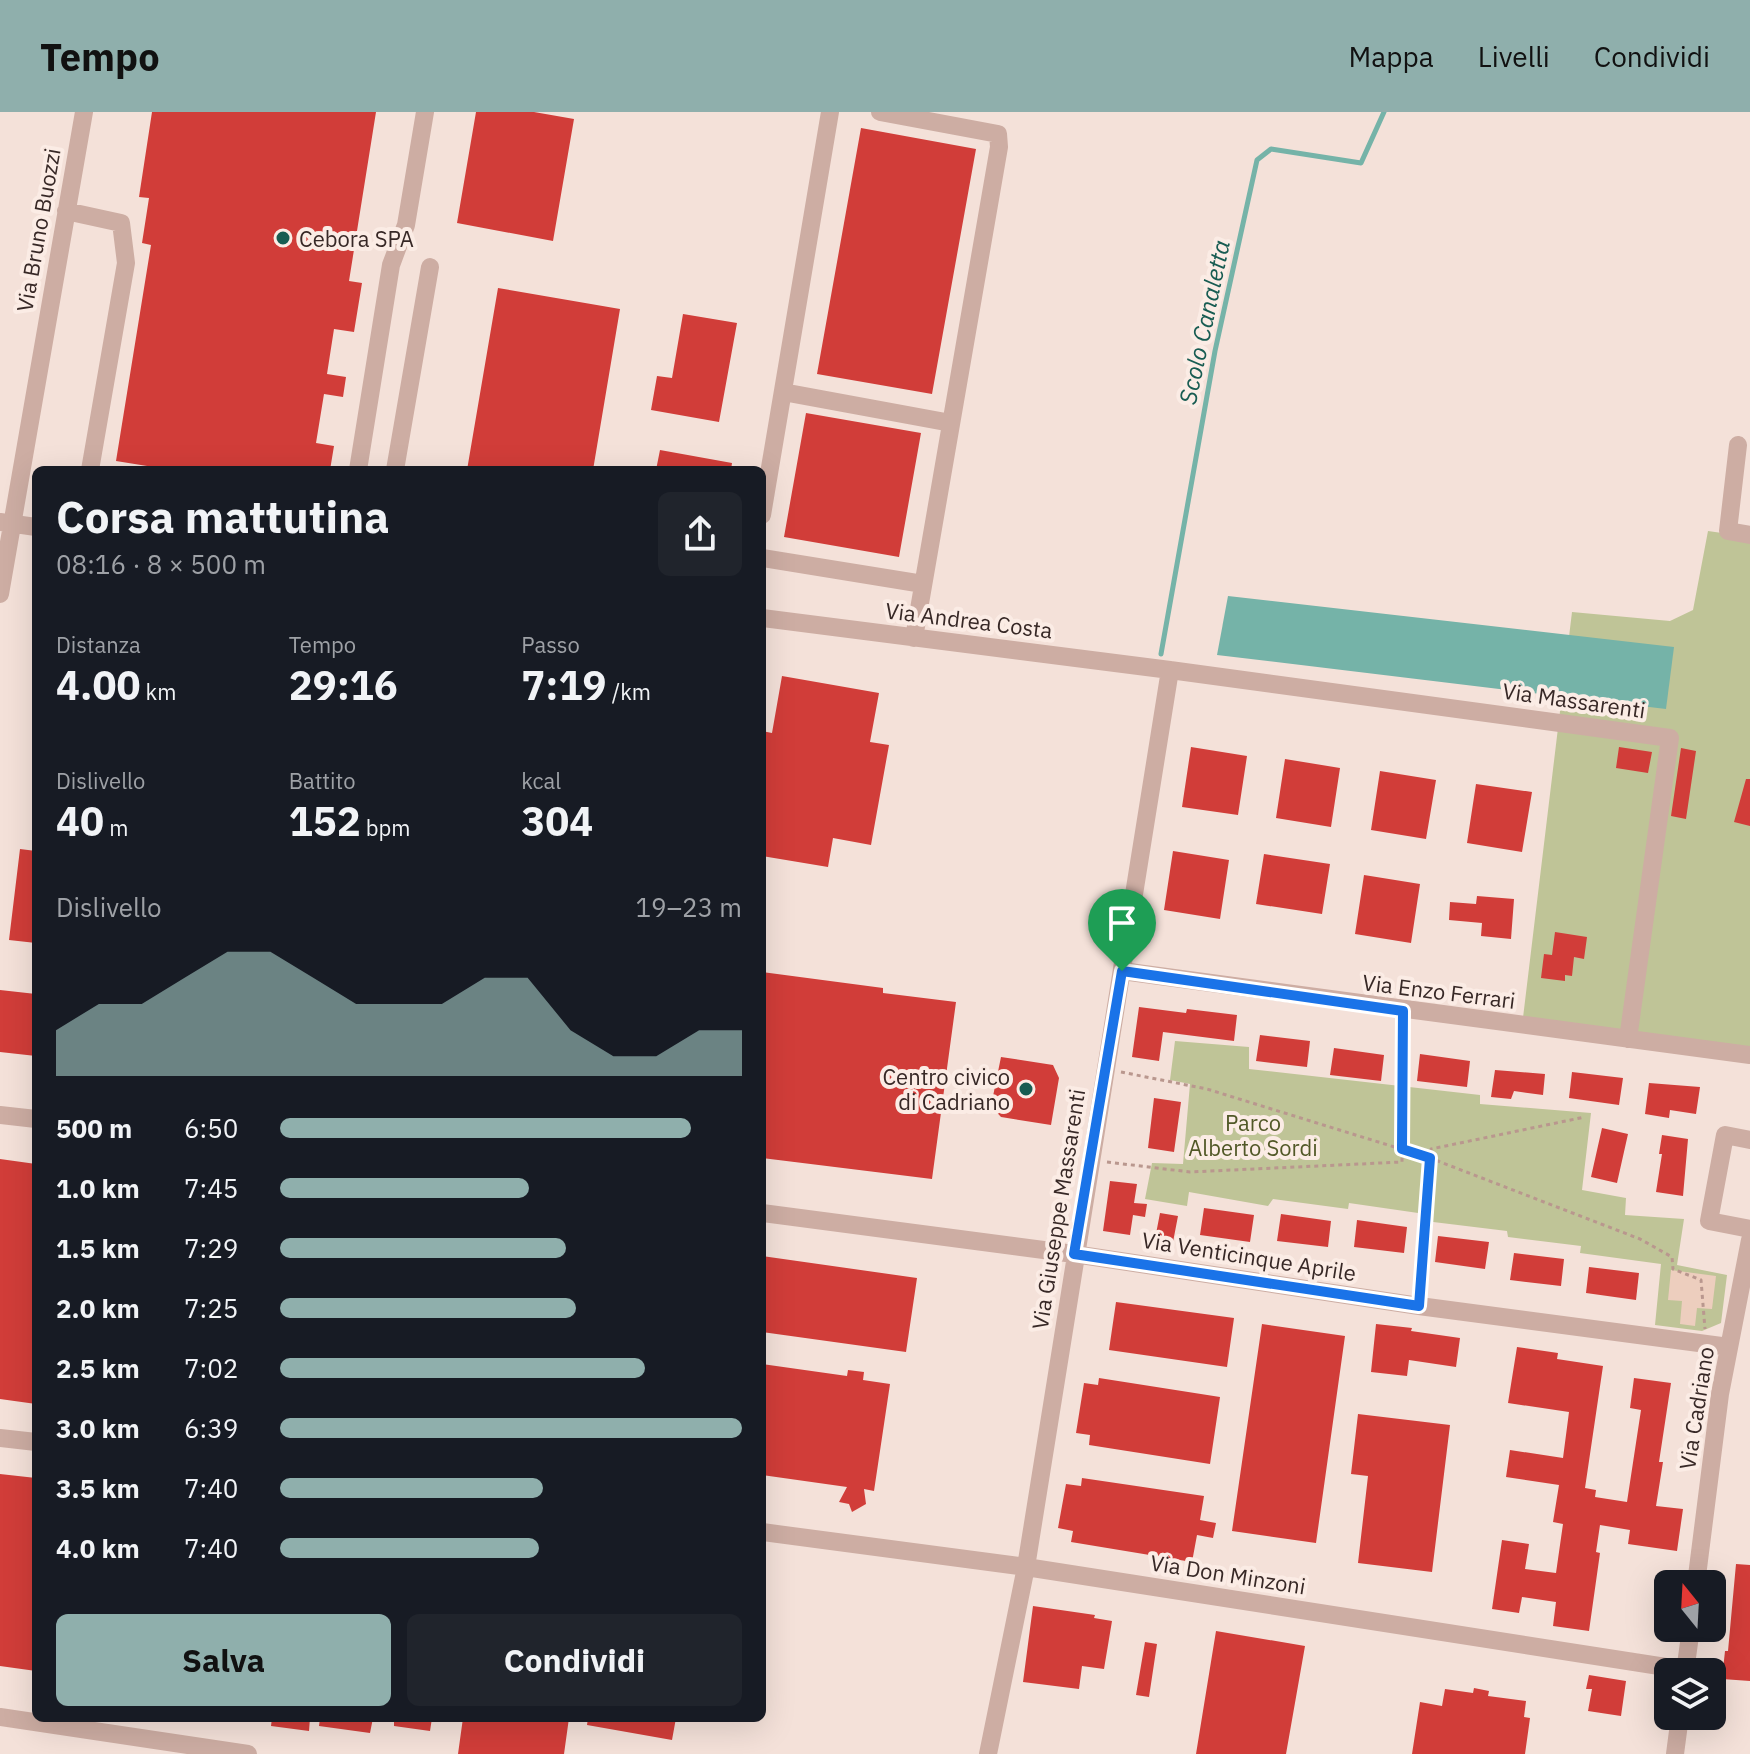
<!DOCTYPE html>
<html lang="it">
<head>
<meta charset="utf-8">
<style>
  :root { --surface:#171b24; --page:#20242c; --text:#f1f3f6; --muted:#9ea1a6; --accent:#8fafac }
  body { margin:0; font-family:"IBM Plex Sans",sans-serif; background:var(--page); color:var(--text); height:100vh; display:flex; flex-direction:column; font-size:30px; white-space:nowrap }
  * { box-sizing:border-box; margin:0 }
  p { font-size:26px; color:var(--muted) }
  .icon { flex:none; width:44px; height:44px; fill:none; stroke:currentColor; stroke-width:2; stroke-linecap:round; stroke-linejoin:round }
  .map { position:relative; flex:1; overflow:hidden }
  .panel { position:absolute; left:32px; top:354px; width:734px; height:1256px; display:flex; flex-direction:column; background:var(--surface); border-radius:12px; box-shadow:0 8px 32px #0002 }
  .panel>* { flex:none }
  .needle { width:52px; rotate:342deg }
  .buttons { position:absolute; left:1654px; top:1458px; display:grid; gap:16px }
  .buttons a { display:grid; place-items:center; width:72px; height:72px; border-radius:12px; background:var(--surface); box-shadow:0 8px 32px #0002; font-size:40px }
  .pin { position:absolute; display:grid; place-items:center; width:68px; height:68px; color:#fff; margin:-82px -34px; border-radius:50% 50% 50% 0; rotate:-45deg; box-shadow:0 0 8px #0007 }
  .pin .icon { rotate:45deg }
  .round { display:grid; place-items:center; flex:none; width:84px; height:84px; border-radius:12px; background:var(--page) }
  .summary { display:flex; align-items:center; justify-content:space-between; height:136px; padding:0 24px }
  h1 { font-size:44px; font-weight:700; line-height:60px }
  .figures { display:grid; grid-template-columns:repeat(3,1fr); gap:12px; height:136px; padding:8px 24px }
  .figures div { display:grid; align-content:center }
  .figures b { font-size:40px; font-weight:700 }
  .figures small { font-size:22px; font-weight:400 }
  .figures p { font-size:22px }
  .chart { height:224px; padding:16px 24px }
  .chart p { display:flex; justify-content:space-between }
  .chart svg { width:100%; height:144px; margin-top:8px; fill:var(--accent); opacity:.7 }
  .cta { display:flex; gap:16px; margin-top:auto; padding:16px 24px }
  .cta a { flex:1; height:92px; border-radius:12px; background:var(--accent); color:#111; font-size:32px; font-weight:700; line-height:92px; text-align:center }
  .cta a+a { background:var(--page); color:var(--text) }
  ul { padding:0 24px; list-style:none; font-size:26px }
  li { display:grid; grid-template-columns:128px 96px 1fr; align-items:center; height:60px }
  li i { height:20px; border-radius:10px; background:var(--accent) }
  header { display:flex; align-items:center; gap:48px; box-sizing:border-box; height:112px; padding:0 40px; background:var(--accent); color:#111 }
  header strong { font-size:38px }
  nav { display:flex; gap:44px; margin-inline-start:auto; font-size:28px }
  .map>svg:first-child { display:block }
  .green { fill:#bfc497 }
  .plaza { fill:#edcebe }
  .water { fill:#75b3a8 }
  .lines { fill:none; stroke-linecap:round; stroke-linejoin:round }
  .stream { stroke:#75b3a8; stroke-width:5 }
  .building { fill:#d13d39 }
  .path { stroke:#b9978e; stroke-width:3; stroke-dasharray:4 4; stroke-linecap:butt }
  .minor { stroke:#cdada3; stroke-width:18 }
  .route-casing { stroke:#fff; stroke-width:16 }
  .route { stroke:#1a73e8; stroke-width:10 }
  .poi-dot { fill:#185c52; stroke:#fbece5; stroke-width:3 }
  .labels { text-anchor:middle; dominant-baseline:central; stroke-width:8; stroke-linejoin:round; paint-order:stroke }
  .street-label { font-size:22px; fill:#372826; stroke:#fbece5 }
  .poi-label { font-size:22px; fill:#372826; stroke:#fbece5; text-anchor:start }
  .park-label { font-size:22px; fill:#515827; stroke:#fbece5 }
  .water-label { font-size:24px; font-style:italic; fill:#185c52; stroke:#fbece5 }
</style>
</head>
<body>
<header>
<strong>Tempo</strong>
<nav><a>Mappa</a><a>Livelli</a><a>Condividi</a></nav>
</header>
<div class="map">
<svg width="1750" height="1642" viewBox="0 0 1750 1642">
  <rect width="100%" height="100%" fill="#f4e1d9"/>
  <path class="green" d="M1708 419 1750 425V951L1522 914 1572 500 1670 509 1693 498Z
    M1175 929 1249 935V957L1480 983V992L1591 1001 1582 1078 1626 1086 1625 1103 1684 1107 1677 1153 1727 1163 1721 1211 1702 1219 1655 1213 1661 1152 1580 1141 1581 1134 1508 1125 1507 1119 1425 1109V1102L1349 1091 1348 1097 1273 1087 1268 1094 1189 1080 1187 1094 1145 1087 1152 1051 1183 1052 1190 972 1170 968Z"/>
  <path class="plaza" d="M1671 1158 1716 1164 1712 1197 1697 1196 1695 1214 1680 1212 1682 1189 1668 1188Z"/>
  <path class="water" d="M1228 484 1674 535 1666 597 1217 543Z"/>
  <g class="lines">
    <path class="stream" d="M1161 542 1215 239 1257 48 1271 37 1361 51 1384 0"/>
  </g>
  <path class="building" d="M152 0H376L349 169 362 171 354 220 334 217 327 262 346 265 343 285 324 282 316 331 334 334 330 358H172L116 349 151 133 142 131 149 86 139 85Z
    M476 0H534L574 7 553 129 457 111Z
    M861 16 976 37 932 282 817 262Z
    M498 176 620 197 593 358H467Z
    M683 202 737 211 719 310 651 298 657 264 672 266Z
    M806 301 921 321 899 445 784 425Z
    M660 338 732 351 731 358H656Z
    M782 564 879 581 870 630 889 633 871 733 833 726 828 755 762 744V619L772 621Z
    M1191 635 1247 644 1238 703 1182 695Z
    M1619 635 1652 640 1648 661 1616 656Z
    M1681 636 1696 639 1686 707 1671 704Z
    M1285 647 1340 656 1331 715 1276 706Z
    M1380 659 1436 668 1426 727 1371 718Z
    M1746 667H1750V714L1734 710Z
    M1476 672 1532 680 1522 740 1467 731Z
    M20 737 36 739V831L9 828Z
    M1173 739 1229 748 1220 807 1164 798Z
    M1264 742 1330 752 1322 802 1256 792Z
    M1364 763 1420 772 1411 831 1355 822Z
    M1477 784 1514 787 1511 827 1481 824 1482 811 1449 808 1450 790 1476 792Z
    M1555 820 1587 825 1584 847 1574 845 1572 864 1565 863V869L1541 866 1544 842 1552 843Z
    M762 860 883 876V881L956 890 932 1067 762 1046Z
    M0 878 36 882V944L0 940Z
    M1139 895 1186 901 1187 897 1237 903 1234 929 1163 920 1159 949 1132 945Z
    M1260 923 1310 929 1307 955 1256 949Z
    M1334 936 1384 943 1381 969 1330 963Z
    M1420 942 1470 949 1467 975 1417 969Z
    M1001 945 1053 953 1059 966 1051 1013 1001 1005 991 994Z
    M1495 958 1545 962 1543 983 1514 979 1511 987 1491 985Z
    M1572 960 1623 966 1619 993 1569 986Z
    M1649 971 1700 975 1696 1002 1670 998 1669 1006 1645 1002Z
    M1154 986 1181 990 1174 1040 1148 1036Z
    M1602 1016 1628 1022 1617 1071 1591 1065Z
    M1662 1023 1688 1027 1683 1084 1656 1080 1662 1042H1659Z
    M0 1047 36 1052V1292L0 1287Z
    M1110 1069 1137 1072 1134 1091 1147 1092 1145 1105 1133 1103 1130 1123 1103 1119Z
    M1204 1096 1254 1103 1250 1130 1200 1123Z
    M1160 1101 1178 1104 1173 1130 1155 1127Z
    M1281 1102 1331 1109 1328 1135 1277 1129Z
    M1357 1108 1407 1115 1404 1141 1354 1135Z
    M1438 1124 1489 1130 1485 1157 1435 1150Z
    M1514 1141 1564 1147 1561 1174 1510 1168Z
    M762 1144 917 1166 906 1240 762 1220Z
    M1589 1155 1639 1161 1636 1188 1586 1181Z
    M1116 1190 1234 1206 1227 1255 1109 1238Z
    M1262 1212 1345 1224 1316 1431 1232 1419Z
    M1376 1212 1412 1216 1411 1219 1460 1226 1456 1255 1409 1248 1407 1264 1371 1260Z
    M1517 1235 1558 1241 1557 1247 1603 1254 1585 1376 1596 1378 1595 1385 1627 1390 1641 1298 1630 1296 1634 1266 1671 1271 1659 1350H1663L1656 1394 1683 1397 1677 1439 1628 1432 1630 1418 1600 1413 1596 1440 1600 1441 1589 1519 1553 1514 1556 1490 1522 1485 1519 1501 1492 1497 1502 1428 1529 1432 1525 1457 1556 1461 1563 1412 1553 1410 1559 1373 1506 1365 1510 1338 1563 1346 1569 1300 1508 1291Z
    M762 1252 847 1264 848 1258 864 1260 863 1268 890 1272 874 1379 864 1377 866 1392 852 1400 849 1392 839 1390 847 1375 762 1363Z
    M1099 1266 1220 1285 1210 1352 1089 1333 1090 1323 1076 1321 1084 1271 1098 1273Z
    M1358 1302 1450 1313 1432 1460 1358 1451 1368 1364 1351 1362Z
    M0 1362 36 1366V1559L0 1554Z
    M1082 1366 1204 1384 1200 1408 1216 1411 1213 1426 1197 1423 1192 1450 1071 1430 1073 1419 1058 1416 1066 1372 1081 1374Z
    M1736 1452 1750 1453V1569L1722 1567 1725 1539H1728Z
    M1033 1494 1095 1503 1094 1506 1112 1509 1104 1557 1082 1554 1079 1577 1023 1570Z
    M1216 1519 1305 1534 1286 1642H1196Z
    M1145 1530 1157 1532 1149 1585 1136 1583Z
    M1589 1563 1626 1569 1621 1604 1588 1599 1592 1577H1586Z
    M1474 1576 1489 1579 1488 1584 1526 1589 1524 1605 1530 1606 1525 1642H1412L1420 1590 1442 1594 1445 1577 1473 1581Z
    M272 1606H310L309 1619 271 1614Z
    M320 1606H373L370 1621 319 1614Z
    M394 1606H432L430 1619 394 1614Z
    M463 1606H569L564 1642H458Z
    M588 1606H676L672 1628 587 1613Z"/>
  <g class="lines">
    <path class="path" d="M1121 960 1207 977 1430 1046 1640 1127 1672 1145 1673 1157 1701 1168 1705 1217
      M1107 1050 1190 1060 1402 1050 1403 913
      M1420 1175 1431 1037 1585 1005"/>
    <path class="minor" d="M880 0 998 22 999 35 914 526
      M66 99 121 111 126 151 90 358
      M783 280 951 311
      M1738 333 1728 419 1750 423
      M358 358 391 153 406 113 425 0
      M395 358 430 155
      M762 403 830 0
      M0 410 36 415
      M762 446 923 472
      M0 482 84 0
      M762 506 1170 558 1670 626 1628 927
      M1122 859 1750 943
      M0 1003 36 1007
      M1750 1028 1725 1023 1709 1109 1750 1117
      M762 1101 1074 1142 1419 1194 1729 1235
      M0 1326 36 1330
      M762 1420 1026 1455 1685 1558
      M1696 1472 1720 1282 1750 1128
      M1685 1560 1691 1516
      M0 1605 248 1642
      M988 1642 1026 1455 1170 558
      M1675 1642 1680 1604"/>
  </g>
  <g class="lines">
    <defs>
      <path id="route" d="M1122 859 1403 899 1402 1037 1430 1046 1419 1194 1074 1142Z"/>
    </defs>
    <use href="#route" class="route-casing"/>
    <use href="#route" class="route"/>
  </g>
  <g class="poi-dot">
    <circle cx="283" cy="126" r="8"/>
    <circle cx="1026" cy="977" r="8"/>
  </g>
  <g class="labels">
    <g class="street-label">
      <text transform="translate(38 118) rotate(-80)">Via Bruno Buozzi</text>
      <text transform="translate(969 508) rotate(7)">Via Andrea Costa</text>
      <text transform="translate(1574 588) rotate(8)">Via Massarenti</text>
      <text transform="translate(1439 879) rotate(7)">Via Enzo Ferrari</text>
      <text transform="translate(1058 1097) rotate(-81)">Via Giuseppe Massarenti</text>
      <text transform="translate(1249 1144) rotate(9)">Via Venticinque Aprile</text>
      <text transform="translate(1696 1296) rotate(-81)">Via Cadriano</text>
      <text transform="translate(1228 1462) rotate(9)">Via Don Minzoni</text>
    </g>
    <g class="poi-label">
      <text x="299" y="126">Cebora SPA</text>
      <text x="1010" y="964" text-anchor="end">Centro civico<tspan x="1010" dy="25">di Cadriano</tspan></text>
    </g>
    <g class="park-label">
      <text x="1253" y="1010">Parco<tspan x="1253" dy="25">Alberto Sordi</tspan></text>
    </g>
    <g class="water-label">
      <text transform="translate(1204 210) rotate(-78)">Scolo Canaletta</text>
    </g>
  </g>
</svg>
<div class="buttons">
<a><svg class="needle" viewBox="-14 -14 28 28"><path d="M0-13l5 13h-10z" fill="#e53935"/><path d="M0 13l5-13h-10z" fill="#9ea1a6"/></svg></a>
<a><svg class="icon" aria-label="layers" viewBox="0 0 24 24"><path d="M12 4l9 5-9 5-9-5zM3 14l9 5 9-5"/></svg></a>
</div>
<div class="pin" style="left:1122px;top:859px;background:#1e9e55"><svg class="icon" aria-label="arrive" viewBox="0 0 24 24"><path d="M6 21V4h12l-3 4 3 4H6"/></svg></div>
<section class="panel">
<div class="summary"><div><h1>Corsa mattutina</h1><p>08:16 · 8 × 500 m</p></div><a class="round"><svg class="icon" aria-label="share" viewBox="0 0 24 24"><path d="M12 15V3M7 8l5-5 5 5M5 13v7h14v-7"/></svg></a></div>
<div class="figures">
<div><p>Distanza</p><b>4.00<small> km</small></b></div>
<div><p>Tempo</p><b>29:16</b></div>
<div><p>Passo</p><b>7:19<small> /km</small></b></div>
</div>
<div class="figures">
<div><p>Dislivello</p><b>40<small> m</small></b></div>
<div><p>Battito</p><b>152<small> bpm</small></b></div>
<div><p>kcal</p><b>304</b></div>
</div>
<div class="chart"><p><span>Dislivello</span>19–23 m</p>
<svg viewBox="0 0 160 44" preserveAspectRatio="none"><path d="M0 44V30L10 22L20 22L30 14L40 6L50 6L60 14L70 22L80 22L90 22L100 14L110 14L120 30L130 38L140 38L150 30L160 30V44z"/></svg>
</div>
<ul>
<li><b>500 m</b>6:50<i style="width:89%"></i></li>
<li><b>1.0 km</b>7:45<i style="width:54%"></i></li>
<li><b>1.5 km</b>7:29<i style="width:62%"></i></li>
<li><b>2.0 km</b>7:25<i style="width:64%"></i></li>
<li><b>2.5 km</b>7:02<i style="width:79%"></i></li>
<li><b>3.0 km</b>6:39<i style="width:100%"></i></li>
<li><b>3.5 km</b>7:40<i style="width:57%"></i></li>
<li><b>4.0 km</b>7:40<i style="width:56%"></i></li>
</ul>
<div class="cta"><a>Salva</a><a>Condividi</a></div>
</section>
</div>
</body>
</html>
